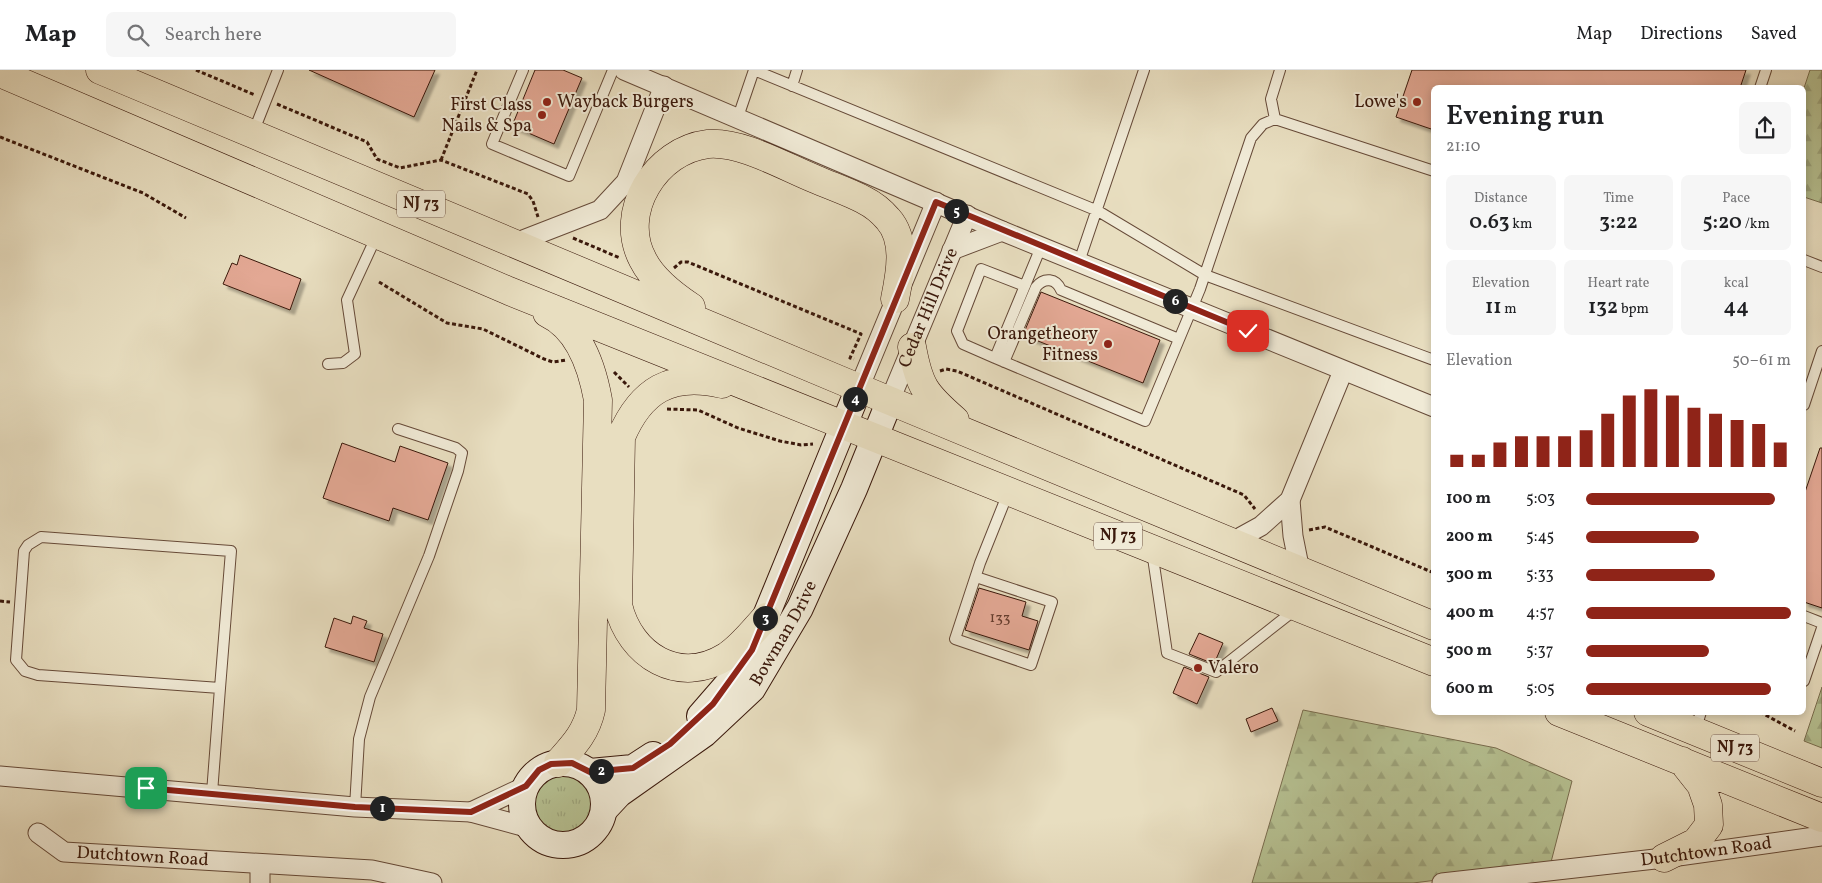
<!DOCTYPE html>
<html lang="en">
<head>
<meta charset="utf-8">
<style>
  :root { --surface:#fff; --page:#f6f6f6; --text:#202124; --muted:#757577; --line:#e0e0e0; --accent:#8f2418 }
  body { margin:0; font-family:Vollkorn,serif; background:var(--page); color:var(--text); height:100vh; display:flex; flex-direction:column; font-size:19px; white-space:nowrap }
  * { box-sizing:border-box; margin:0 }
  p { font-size:16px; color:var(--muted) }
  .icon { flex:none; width:28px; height:28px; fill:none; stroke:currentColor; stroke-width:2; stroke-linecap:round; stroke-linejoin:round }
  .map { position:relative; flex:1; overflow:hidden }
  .drawer { position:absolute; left:1431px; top:15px; width:375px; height:630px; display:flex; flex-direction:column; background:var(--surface); border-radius:8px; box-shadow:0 2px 8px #0003 }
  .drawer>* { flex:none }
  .pin { position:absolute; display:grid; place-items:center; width:42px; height:42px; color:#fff; margin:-21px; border-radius:10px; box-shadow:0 2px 8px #0006 }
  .km { position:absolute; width:25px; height:25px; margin:-12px; border-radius:50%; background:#222; color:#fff; font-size:14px; line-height:25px; text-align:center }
  .round { display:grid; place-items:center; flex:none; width:52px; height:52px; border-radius:8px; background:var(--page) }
  .headline { display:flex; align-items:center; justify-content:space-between; height:85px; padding:0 15px }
  h1 { font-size:28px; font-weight:600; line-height:38px }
  .stats { display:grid; grid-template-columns:repeat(3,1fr); gap:8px; height:85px; padding:5px 15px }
  .stats div { display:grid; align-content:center; border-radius:8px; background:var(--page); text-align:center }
  .stats b { font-size:21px; font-weight:600 }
  .stats small { font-size:14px; font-weight:400 }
  .stats p { font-size:14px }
  .chart { height:140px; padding:10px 15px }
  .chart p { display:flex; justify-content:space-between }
  .chart svg { width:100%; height:90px; margin-top:5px; stroke:var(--accent); stroke-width:6 }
  ul { padding:0 15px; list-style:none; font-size:16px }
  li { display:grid; grid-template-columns:80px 60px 1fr; align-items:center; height:38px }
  li i { height:12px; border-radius:6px; background:var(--accent) }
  header { display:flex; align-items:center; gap:30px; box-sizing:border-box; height:70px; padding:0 25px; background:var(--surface); border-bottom:1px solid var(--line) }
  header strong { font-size:24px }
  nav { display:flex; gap:28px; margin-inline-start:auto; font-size:18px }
  .search { width:350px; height:45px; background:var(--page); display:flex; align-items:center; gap:12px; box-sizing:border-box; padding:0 18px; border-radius:8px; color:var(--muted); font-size:19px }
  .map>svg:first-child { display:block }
  .grass { fill:url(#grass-tufts); stroke:#786c4e }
  .forest { fill:url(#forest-firs); stroke:#786c4e }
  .building { fill:#e3a894; stroke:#3a180b; filter:url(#shadow) }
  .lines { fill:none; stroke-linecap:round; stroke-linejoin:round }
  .lane-casing { stroke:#664a38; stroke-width:12 }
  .street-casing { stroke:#664a38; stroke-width:21 }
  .secondary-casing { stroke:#3a180b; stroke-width:28 }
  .highway-casing { stroke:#3a180b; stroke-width:29 }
  .path { stroke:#3a180b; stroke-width:3; stroke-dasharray:4 2.5; stroke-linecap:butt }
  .lane { stroke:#f0ead6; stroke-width:10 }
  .street { stroke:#f0ead6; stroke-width:19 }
  .secondary { stroke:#f0ead6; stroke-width:26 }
  .highway { stroke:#e8dec0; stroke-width:28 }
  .route-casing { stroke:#fff; stroke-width:10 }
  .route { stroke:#8f2418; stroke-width:6 }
  .poi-dot { fill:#8f2418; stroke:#f0ead6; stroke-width:2 }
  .labels { text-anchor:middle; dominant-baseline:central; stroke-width:4; stroke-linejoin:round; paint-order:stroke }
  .number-label { font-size:15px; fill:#643c2d }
  .shield { fill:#f0ead6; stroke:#715748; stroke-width:1 }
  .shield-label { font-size:16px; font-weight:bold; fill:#3a180b }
  .poi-label { font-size:18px; fill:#3a180b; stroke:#f0ead6; text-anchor:end }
  .street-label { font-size:18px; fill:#3a180b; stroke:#f0ead6 }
</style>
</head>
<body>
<header>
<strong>Map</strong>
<div class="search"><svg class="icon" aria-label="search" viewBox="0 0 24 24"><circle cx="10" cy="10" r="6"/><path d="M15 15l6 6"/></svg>Search here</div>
<nav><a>Map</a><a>Directions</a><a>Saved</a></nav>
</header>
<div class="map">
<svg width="1822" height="813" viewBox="0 0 1822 813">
  <defs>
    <pattern id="grass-tufts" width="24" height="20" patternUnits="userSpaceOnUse" patternTransform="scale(1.25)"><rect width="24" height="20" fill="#b6c192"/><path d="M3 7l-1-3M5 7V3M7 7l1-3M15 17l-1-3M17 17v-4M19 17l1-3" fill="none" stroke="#9da57d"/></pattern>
    <pattern id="forest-firs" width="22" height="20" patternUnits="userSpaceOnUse" patternTransform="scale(1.25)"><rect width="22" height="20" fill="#b6c192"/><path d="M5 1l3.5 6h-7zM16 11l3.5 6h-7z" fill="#9da57d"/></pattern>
    <filter id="shadow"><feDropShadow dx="4.5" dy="4.5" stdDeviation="1" flood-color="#0004"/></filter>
  </defs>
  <rect width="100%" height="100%" fill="#e8dec0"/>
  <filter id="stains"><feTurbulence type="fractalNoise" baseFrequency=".004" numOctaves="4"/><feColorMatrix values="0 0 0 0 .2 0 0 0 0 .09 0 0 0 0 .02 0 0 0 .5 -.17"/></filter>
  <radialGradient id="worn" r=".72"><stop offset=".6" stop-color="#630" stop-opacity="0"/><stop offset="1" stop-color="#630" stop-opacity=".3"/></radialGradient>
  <path class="grass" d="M522 734a41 41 0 1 1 82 0a41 41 0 1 1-82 0Z"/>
  <path class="forest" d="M1810 0H1822V133L1804 127V18Z
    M1822 617V678L1804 671Z
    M1303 640 1496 678 1572 711 1550 796 1413 813H1252Z"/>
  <path class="building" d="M309 0H435L414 47Z
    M535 0H563L582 8 554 74 512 56Z
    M1412 0H1746L1740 18H1434V60L1396 47Z
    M240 185 301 209 290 240 223 214 232 193 237 195Z
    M1041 222 1160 270 1143 313 1023 265Z
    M342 373 395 392 400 376 448 393 428 450 393 438 389 451 323 428Z
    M1820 378H1822V538L1804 532V425Z
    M979 518 1026 532 1022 546 1038 551 1029 580 965 560Z
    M353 546 367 551 364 558 383 564 374 592 325 577 334 548 351 554Z
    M1199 563 1223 573 1214 594 1189 584Z
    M1184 597 1209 607 1197 634 1173 623Z
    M1272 638 1278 651 1251 662 1246 649Z"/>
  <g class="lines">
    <defs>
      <path id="lane" d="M523 0 492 74 569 106 613 0
        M754 0 1098 141 1205 205 1434 290
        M792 16 797 0
        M1760 18 1766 0
        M738 47 754 0
        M1275 49 1271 29 1280 0
        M253 63 278 0
        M1041 177 995 288 1145 351 1200 219 1251 68 1263 54 1275 49 1434 101
        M1804 190 1822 197
        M1079 192 1144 0
        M995 288 963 274 957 261 981 199 1025 216
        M1004 292 1036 217C1044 207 1056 208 1061 220L1179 269
        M328 294 343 293 355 284 347 230 377 165
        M1804 335 1822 281
        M41 467 231 481 220 618 38 605 25 601 16 590 24 481 28 475Z
        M1152 481 1167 583 1216 602 1296 539
        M976 507 1052 532 1031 595 955 569 980 493 1008 423
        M1804 546 1822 553
        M1804 611 1822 558
        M1695 661 1701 642
        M212 723 220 618
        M355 737 359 669 370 627 429 486 458 401 462 383 456 378 398 359"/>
      <g id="street">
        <path d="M624 0 1002 161 1434 337"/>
        <path d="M515 173 600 140 626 112 664 16"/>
        <path d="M952 180 1002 161"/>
        <path d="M859 318 936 132"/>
        <path id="s1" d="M890 330 967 145"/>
        <path d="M1290 430 1293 466 1300 501"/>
        <path d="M1232 472 1261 456 1290 430 1343 301"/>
        <path d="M0 706 355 737 471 742 530 758"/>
        <path d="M471 742 526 716"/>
        <path id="s2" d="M38 763 64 782 372 800 432 813"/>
        <path d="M260 813V794"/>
        <path id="s3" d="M1442 813 1664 788 1822 766"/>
      </g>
      <g id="secondary">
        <path d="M700 646 733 608 752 580 859 318"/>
        <circle cx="563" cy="734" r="41"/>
        <path d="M590 702 633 698 653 685"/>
        <path id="s4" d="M604 740 619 724 704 664 752 619 800 538 854 419 890 330"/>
      </g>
      <path id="highway" d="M100 0 859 318 1434 556
        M0 3 509 221 1434 592
        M691 237C673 225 653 210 643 190 617 142 656 80 708 74 741 71 785 97 815 109 831 116 849 122 864 130 872 134 882 142 888 149 907 170 900 204 895 229
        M547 243C579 258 592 297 598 330L591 640C586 663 573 676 558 693
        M912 277C919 316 925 324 955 350
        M722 314C671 302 641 320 621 367L618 535C630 586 679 616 727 586 742 576 754 560 766 547
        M1559 642 1822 748
        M1648 642 1822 713
        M1664 788 1696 772 1709 755 1708 735 1701 715 1682 691"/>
    </defs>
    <use href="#lane" class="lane-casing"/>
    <use href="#street" class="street-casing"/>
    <use href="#secondary" class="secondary-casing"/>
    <use href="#highway" class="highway-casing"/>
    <path class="path" d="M196 0 255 25
      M277 34 367 72 377 89 400 98 441 90 528 124 533 131 538 147
      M0 67 143 123 186 148
      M441 90 477 0
      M573 168 620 188
      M674 198 681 192H688L861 264 850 288 854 289
      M379 212 447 253 483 259 544 289 553 292 566 290
      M940 301 946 299 957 301 1244 425 1255 439
      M614 302 629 317
      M667 339 698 340 738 358 780 371 801 375 813 374
      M1309 460 1325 457 1434 503
      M0 531 10 532
      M1760 642 1795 661"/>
    <use href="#lane" class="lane"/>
    <use href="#street" class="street"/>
    <use href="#secondary" class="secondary"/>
    <use href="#highway" class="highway"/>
  </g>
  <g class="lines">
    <defs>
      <path id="route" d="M146 718 355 737 471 742 526 716 539 700 551 694 572 693 590 702 633 698 670 674 713 634 752 580 936 132 1248 261"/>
    </defs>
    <use href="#route" class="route-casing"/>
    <use href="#route" class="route"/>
  </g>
  <g class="poi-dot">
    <circle cx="547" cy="32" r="5"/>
    <circle cx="1417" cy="32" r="5"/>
    <circle cx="542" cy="45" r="5"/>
    <circle cx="1108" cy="274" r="5"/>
    <circle cx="1198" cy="598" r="5"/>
  </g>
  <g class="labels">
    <g class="number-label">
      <text x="1000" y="548">133</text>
    </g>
    <g class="shield">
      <rect x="397" y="120.5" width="48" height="27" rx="4"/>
      <rect x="1094" y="452.5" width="48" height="27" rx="4"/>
      <rect x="1711" y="664.5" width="48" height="27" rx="4"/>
    </g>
    <g class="shield-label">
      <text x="421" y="134">NJ 73</text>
      <text x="1118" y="466">NJ 73</text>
      <text x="1735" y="678">NJ 73</text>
    </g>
    <g class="poi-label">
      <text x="557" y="32" text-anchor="start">Wayback Burgers</text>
      <text x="1407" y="32">Lowe's</text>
      <text x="532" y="35">First Class<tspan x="532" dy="21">Nails &amp; Spa</tspan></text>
      <text x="1098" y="264">Orangetheory<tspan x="1098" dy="21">Fitness</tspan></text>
      <text x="1208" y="598" text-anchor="start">Valero</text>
    </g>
    <g class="street-label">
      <text stroke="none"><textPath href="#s1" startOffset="100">Cedar Hill Drive</textPath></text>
      <text stroke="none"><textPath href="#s4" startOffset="256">Bowman Drive</textPath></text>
      <text stroke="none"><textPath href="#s3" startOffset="266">Dutchtown Road</textPath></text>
      <text stroke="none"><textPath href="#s2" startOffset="111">Dutchtown Road</textPath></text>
    </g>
  </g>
  <rect width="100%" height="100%" filter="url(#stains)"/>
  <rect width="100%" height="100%" fill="url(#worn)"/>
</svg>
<div class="pin" style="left:146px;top:718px;background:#1e9e55"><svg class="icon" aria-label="arrive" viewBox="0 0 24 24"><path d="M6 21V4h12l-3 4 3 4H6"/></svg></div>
<div class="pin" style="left:1248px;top:261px;background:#d93025"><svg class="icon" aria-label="check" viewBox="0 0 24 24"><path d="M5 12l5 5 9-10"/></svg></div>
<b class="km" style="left:382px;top:738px">1</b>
<b class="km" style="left:601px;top:701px">2</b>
<b class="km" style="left:765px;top:548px">3</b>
<b class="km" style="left:855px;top:329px">4</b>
<b class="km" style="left:956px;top:141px">5</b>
<b class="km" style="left:1175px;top:231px">6</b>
<section class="drawer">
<div class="headline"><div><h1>Evening run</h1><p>21:10</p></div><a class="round"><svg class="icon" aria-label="share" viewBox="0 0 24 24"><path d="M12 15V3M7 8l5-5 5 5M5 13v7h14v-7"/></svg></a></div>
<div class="stats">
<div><p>Distance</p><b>0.63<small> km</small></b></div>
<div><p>Time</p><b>3:22</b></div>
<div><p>Pace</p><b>5:20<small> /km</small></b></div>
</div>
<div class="stats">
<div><p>Elevation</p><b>11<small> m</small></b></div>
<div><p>Heart rate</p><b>132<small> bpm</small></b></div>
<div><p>kcal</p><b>44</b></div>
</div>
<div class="chart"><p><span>Elevation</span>50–61 m</p>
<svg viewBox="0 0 160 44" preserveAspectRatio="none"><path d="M5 44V38M15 44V38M25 44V32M35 44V29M45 44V29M55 44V29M65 44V26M75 44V18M85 44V9M95 44V6M105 44V9M115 44V15M125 44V18M135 44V21M145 44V23M155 44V32"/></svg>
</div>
<ul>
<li><b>100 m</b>5:03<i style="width:92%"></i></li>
<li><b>200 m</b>5:45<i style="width:55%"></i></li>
<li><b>300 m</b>5:33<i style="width:63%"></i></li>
<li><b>400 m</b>4:57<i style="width:100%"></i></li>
<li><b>500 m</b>5:37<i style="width:60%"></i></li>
<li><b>600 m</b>5:05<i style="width:90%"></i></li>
</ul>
</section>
</div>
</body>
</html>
